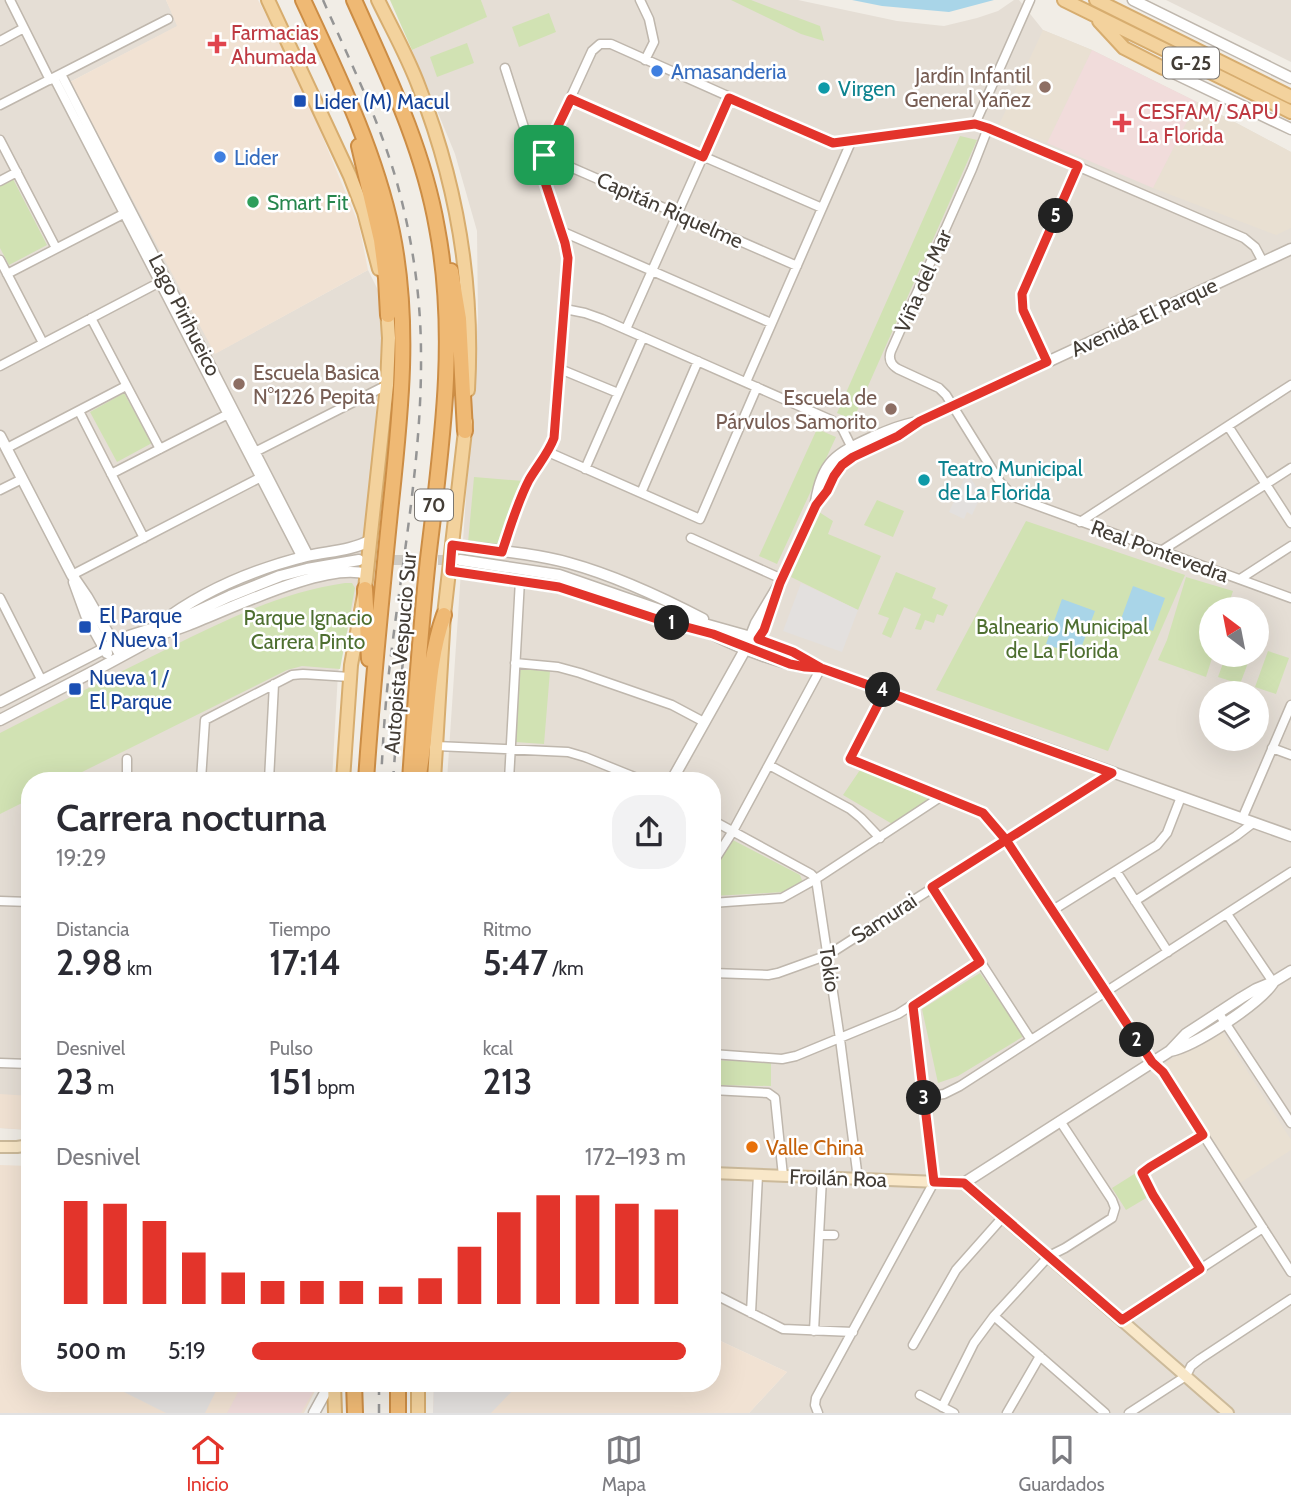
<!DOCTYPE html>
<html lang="es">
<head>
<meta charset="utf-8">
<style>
  :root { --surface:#fff; --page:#f2f2f3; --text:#2b2b33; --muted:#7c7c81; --line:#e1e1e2; --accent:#e3342b }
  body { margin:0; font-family:Cabin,sans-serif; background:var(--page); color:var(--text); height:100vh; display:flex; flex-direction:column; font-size:26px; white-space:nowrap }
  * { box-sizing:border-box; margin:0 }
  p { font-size:23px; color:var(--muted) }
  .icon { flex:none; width:38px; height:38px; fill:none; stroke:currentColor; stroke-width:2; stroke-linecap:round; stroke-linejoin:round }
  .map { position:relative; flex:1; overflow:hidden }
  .sheet { position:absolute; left:21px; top:772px; width:700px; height:620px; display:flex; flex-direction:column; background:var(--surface); border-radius:28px; box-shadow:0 7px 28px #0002 }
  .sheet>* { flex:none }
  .needle { width:46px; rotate:328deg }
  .fabs { position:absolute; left:1199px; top:597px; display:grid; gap:14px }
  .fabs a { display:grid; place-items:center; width:70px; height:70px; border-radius:50%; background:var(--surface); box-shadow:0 7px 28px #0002; font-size:35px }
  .pin { position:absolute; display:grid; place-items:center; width:60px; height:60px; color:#fff; margin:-30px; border-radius:14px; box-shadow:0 4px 10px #0006 }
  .km { position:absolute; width:35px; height:35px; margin:-18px; border-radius:50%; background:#222; color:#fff; font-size:19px; line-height:35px; text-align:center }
  .round { display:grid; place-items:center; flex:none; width:74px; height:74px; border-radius:28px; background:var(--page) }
  .summary { display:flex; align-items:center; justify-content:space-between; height:119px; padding:0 35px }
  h1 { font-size:38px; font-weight:600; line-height:52px }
  .stats { display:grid; grid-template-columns:repeat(3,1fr); gap:10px; height:119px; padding:7px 35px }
  .stats div { display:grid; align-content:center }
  .stats b { font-size:35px; font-weight:600 }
  .stats small { font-size:19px; font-weight:400 }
  .stats p { font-size:19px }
  .chart { height:196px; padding:14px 35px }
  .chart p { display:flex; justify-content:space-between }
  .chart svg { width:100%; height:126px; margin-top:7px; stroke:var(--accent); stroke-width:6 }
  ul { padding:0 35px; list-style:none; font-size:23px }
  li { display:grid; grid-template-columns:112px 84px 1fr; align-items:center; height:52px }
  li i { height:18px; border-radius:9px; background:var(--accent) }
  .dock { display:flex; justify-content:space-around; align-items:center; height:98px; border-top:2px solid var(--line); background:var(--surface); font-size:19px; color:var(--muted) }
  .dock a { display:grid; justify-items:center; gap:4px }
  .dock .selected { color:var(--accent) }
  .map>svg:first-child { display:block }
  .residential { fill:#e5ded5; fill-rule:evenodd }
  .commercial { fill:#f1e2d3 }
  .education { fill:#e9e0d2 }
  .medical { fill:#f1dcdb }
  .green { fill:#d1e2b3 }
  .parking { fill:#e3e0de }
  .water { fill:#a9d5e8 }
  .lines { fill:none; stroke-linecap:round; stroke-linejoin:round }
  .tertiary-tunnel { stroke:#cecac3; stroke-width:10; stroke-dasharray:10 5; stroke-linecap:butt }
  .minor-casing { stroke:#bfb7ad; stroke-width:11 }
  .tertiary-casing { stroke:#bfb7ad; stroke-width:13 }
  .secondary-casing { stroke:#ccba9a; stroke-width:14 }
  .primary-casing { stroke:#d7ad6f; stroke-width:16 }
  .motorway-casing { stroke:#cc8d45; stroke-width:18 }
  .minor { stroke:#fff; stroke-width:8 }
  .tertiary { stroke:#fff; stroke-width:10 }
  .secondary { stroke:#f9e8c9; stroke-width:10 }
  .primary { stroke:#f3d29d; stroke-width:12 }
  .motorway { stroke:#efb974; stroke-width:14 }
  .rail { stroke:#959595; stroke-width:2.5; stroke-dasharray:9 9; stroke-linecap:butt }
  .route-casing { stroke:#fff; stroke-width:14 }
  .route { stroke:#e3342b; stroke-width:9 }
  .health-dot { fill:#e0444e; stroke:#fff; stroke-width:2.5 }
  .shop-dot { fill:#3f7fe0; stroke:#fff; stroke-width:2.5 }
  .education-dot { fill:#8d6e63; stroke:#fff; stroke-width:2.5 }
  .culture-dot { fill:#0f9aa8; stroke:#fff; stroke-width:2.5 }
  .transit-dot { fill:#1a4fb4; stroke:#fff; stroke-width:2.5 }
  .leisure-dot { fill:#2e9e5b; stroke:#fff; stroke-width:2.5 }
  .food-dot { fill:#e8710a; stroke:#fff; stroke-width:2.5 }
  .labels { text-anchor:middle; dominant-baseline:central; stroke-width:5; stroke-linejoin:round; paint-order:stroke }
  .shield { fill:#fff; stroke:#7b7772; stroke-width:2 }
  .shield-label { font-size:19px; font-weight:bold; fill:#433d36 }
  .health-label { font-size:21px; fill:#be3a42; stroke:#fff; text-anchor:start }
  .shop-label { font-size:21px; fill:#366cbe; stroke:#fff; text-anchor:start }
  .education-label { font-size:21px; fill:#785e54; stroke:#fff; text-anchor:end }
  .culture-label { font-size:21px; fill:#0d838f; stroke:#fff; text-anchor:start }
  .transit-label { font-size:21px; fill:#164399; stroke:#fff; text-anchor:start }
  .leisure-label { font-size:21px; fill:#27864d; stroke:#fff; text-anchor:start }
  .street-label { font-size:21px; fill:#433d36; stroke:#fff }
  .park-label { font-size:21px; fill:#4e6f30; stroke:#fff }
  .food-label { font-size:21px; fill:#c56008; stroke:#fff; text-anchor:start }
</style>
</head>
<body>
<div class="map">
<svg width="1291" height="1413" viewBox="0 0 1291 1413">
  <rect width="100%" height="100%" fill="#f1ede6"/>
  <path class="residential" d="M0 0H166L178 26 70 82 216 353 368 270 381 296V349L368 511 359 580 338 673 332 780H30V1130L0 1128Z
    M481 0H798L897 21 944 26 977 18 998 11 1014 0H1019L1043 30 1092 50 1197 102 1291 152V1413H749L787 1372 712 1337V780H447L478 317 477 231 455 154 412 50 486 17ZM1211 609H1256V654H1211ZM1211 693H1256V738H1211Z
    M1166 0H1291V62Z"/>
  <path class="commercial" d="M166 0H258L292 63 359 225 368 270 215 354 70 82 177 26Z
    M0 1094 30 1096V1130L0 1128Z
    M0 1165 30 1166V1382L319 1383 304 1413H0Z
    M712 1337 787 1372 749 1413H433L434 1383 712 1382Z"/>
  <path class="education" d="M1043 30 1092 50 1047 143 999 125Z
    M1197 102 1291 152V228L1276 235 1153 188Z
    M1220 1028 1291 1140V1150L1240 1183 1164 1064Z"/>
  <path class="medical" d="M1092 50 1197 102 1153 188 1047 143Z
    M243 1383V1382L318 1383 301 1413H227Z"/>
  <path class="green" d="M390 0H481L487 17 412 50Z
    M731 0H751L820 26 824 41 801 34Z
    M549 13 556 32 519 47 512 27Z
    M467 43 474 63 437 77 430 57Z
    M960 136 977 140 853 420 837 413Z
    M12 177 47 245 9 265 0 248V184Z
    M124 393 152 443 117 462 90 412Z
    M817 429 836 437 777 564 759 556Z
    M474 477 524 481 498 544 493 546 468 543Z
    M877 500 904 511 893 537 864 525Z
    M819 512 833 521 828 534 881 556 858 610 791 577Z
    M1026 521 1185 575 1108 751 936 690Z
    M896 572 936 588 932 598 948 605 943 616 937 614 934 623 925 620 921 630 915 629 921 614 904 607 891 638 882 634 889 618 878 614Z
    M1186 577 1233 591 1227 609H1211V654L1213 655 1206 677 1158 660 1167 640Z
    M345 583H352L355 588 340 669 302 666 287 670 66 780H30V799L0 814V733C56 704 112 676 169 648 225 620 282 592 345 583Z
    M1268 651 1289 658 1276 694 1255 687Z
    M1226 655H1251L1240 684 1218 677Z
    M520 669 550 671 544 744 515 742Z
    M862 767 932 801 894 825 843 795Z
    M729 838 800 875 803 883 785 892 712 896V871Z
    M980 973 1024 1036 958 1076 938 1083 922 1009Z
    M712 1060 771 1062V1086L712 1085Z
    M1139 1171 1153 1194 1126 1210 1112 1188Z"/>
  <path class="parking" d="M967 473 977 488 974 495 980 498 972 515 967 512 964 519 949 512Z
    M801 583 858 610 842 652 783 631Z
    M106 1383H220L205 1413H166Z
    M434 1383V1382L520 1383 491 1413H433Z"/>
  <path class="water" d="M852 0H994L949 12 882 6Z
    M1133 586 1165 598 1153 631 1121 619Z
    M1062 599 1095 611 1078 656 1046 644Z"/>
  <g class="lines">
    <path class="tertiary-tunnel" d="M363 560H456"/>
    <defs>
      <path id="minor" d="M10 0 50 80
        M640 0 649 19 654 42 645 60
        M0 41 24 28
        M505 68 528 140 533 149 536 152 797 266
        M61 74 309 556
        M54 78 302 558
        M571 99 822 208
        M0 105 168 19
        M975 124 1030 0
        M988 128 972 169 891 351C888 359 891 365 898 369L939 388 946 395 1000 482 1014 497 1291 598
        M0 140 56 248
        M0 181 17 172
        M561 231 771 323
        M0 260 43 343
        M7 274 129 211
        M565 309 585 313 602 319 831 420 842 428 854 452
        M91 318 160 449
        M626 329 729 98
        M1047 362 1023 310 1022 294 1078 166
        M0 366 162 281
        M560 369 618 393
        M746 382 851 142
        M79 411 144 538
        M1228 426 1291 523
        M7 448 126 386
        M548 452 700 519 757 387
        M251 454 387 385
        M585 469 643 337
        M111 474 230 413
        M0 490 22 479
        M641 493 698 361
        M1080 522 1291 385
        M691 538 782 579
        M1161 551 1291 468
        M502 552 525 489 551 445 556 422 568 258 542 173V160L592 51 600 44H611L833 143 975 124 982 125 1244 238 1255 247 1263 262
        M72 575 265 475
        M1240 579 1291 546
        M0 598 42 681
        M515 663 558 667 580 673 672 705 704 722
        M885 691 850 759 983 813 1006 840 1151 1062 1163 1072 1291 1272
        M436 746 568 752 585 757 642 780
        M1272 748 1291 755
        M127 759V780
        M769 765 850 809 861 818 880 838
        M201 780 205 720 292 675 303 674 350 677
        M269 780 274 684
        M509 780 520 580
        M1242 819 1291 705
        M712 820 811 874 816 879 840 1039 858 1179
        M712 864 733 831 821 668
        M1116 871 1168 952
        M932 887 1031 1040
        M0 901 30 902
        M1135 901 1236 836 1253 823
        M712 903 782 898 816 879 942 796
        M1053 910 1157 845 1167 833 1181 797
        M1227 914 1273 982
        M712 973 768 975 778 973 828 955 1112 773
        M1218 1012 1291 1123
        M712 1054 782 1059 796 1056 898 1014 980 962
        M0 1063 30 1064
        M712 1090 768 1093 775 1098 783 1176
        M924 1097 944 1094 960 1086 1291 872
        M819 1235H834
        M1200 1269 1143 1178 1142 1173 1150 1167 1203 1135
        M712 1293 783 1329 853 1332
        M751 1313 758 1175
        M994 1316 1105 1413
        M1122 1320 1263 1228
        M814 1331 822 1178
        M913 1345 956 1270 1003 1217
        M920 1395 954 1413
        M942 1407 974 1343 994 1316 1049 1256 1065 1248 1112 1218 1115 1208 1112 1200 1060 1121
        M818 1413 815 1405 816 1398 934 1182 913 1006
        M1007 1413 1040 1356
        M1129 1413 1186 1376 1191 1366 1200 1359 1291 1299"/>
      <path id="tertiary" d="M1133 0 1291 78
        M1163 68 1291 129
        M0 436 72 575 87 597 121 656
        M816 502C822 462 836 454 871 438 885 432 898 426 913 423
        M452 545C491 550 532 553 569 563 616 576 661 597 703 619
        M460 560 559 575 683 618 758 639 793 652 821 668 1291 836
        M450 571 559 587 660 620 713 634
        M74 582 86 615 107 653
        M159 624C202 591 255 569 307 556 329 551 351 551 371 540
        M708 632C737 647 787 668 820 668
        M157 635C168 632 178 629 188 625 228 610 327 561 366 574
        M754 642 764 630 777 593
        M0 702 129 636 176 621 230 596 280 576 307 569 359 560
        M0 720 96 670 142 645 161 632
        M672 780 746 648 756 623 780 583 816 505 827 491 837 470 853 457 898 436 920 421 1291 249
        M1170 1051C1195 1046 1259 1004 1273 983
        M964 1183 1170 1051 1186 1034 1241 998 1256 989 1273 982 1291 971
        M314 1413 331 1382"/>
      <path id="secondary" d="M0 1147H17L30 1145
        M712 1173 964 1183 1228 1413"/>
      <path id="primary" d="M268 0 350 176 364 212 379 269
        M378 0C392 29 408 57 419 87 457 184 474 286 468 390
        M1064 0 1291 112
        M1096 0 1291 97
        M1099 21 1124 48 1163 68
        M343 780 351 665 365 589 387 385 389 338 387 308
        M434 780 444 615 466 422
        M334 1382 335 1413
        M418 1413V1382"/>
      <path id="motorway" d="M303 0C338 75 375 151 392 232 411 325 400 418 390 512 381 601 372 691 366 780
        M354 0C387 74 423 147 437 228 458 338 441 449 428 559 420 633 415 707 410 780
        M359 146 381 240 386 278 388 315
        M451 271 459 319 465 431
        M365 589 369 659
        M418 780C429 726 425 668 444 615
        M354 1382 355 1413
        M398 1382V1413"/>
    </defs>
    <use href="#minor" class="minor-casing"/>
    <use href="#tertiary" class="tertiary-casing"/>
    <use href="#secondary" class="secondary-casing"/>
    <use href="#primary" class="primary-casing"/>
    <use href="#motorway" class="motorway-casing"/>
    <use href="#minor" class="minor"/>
    <use href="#tertiary" class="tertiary"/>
    <use href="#secondary" class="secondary"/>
    <use href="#primary" class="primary"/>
    <use href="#motorway" class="motorway"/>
    <path class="rail" d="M323 0C352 66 385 131 402 202 414 251 421 303 421 354 422 458 402 561 390 664 385 703 383 742 381 780
      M393 780 399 701 414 550
      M379 1413V1382"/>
  </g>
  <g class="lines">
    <defs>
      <path id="route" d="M544 155 541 164 542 173 565 243 568 258 554 438C548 454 537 466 529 480 517 503 510 528 502 552L452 545 450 571 559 587 660 620 713 634 790 664 805 667 821 668 885 691 850 759 983 813 1006 840 1152 1062 1163 1072 1203 1135 1150 1167 1142 1173 1153 1195 1200 1269 1122 1320 964 1183 934 1182 913 1006 980 962 932 887C992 849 1052 811 1112 773L821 668 793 652 758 639 764 630 780 583 816 505 827 491 834 476 842 465 853 457 898 436 920 421 1047 362 1023 310 1022 294 1078 166 988 128 975 124 833 143 729 98 703 157 571 99 544 155"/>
    </defs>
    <use href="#route" class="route-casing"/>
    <use href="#route" class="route"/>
  </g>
  <g class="health-dot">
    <path d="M213.5 33.5h7v7h7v7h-7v7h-7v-7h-7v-7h7z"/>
    <path d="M1118.5 112.5h7v7h7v7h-7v7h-7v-7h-7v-7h7z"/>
  </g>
  <g class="shop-dot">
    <circle cx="657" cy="71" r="7"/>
    <circle cx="220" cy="157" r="7"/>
  </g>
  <g class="education-dot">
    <circle cx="1045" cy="87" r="7"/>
    <circle cx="239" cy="384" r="7"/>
    <circle cx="891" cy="409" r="7"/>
  </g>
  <g class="culture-dot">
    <circle cx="824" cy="88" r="7"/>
    <circle cx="924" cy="480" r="7"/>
  </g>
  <g class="transit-dot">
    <rect x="293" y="94" width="14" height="14" rx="3.5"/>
    <rect x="78" y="620" width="14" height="14" rx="3.5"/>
    <rect x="68" y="682" width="14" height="14" rx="3.5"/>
  </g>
  <circle class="leisure-dot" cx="253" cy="202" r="7"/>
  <circle class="food-dot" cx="752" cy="1147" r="7"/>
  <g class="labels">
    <g class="shield">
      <rect x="1163" y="47.5" width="56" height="31" rx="5"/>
      <rect x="415" y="489.5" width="38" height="31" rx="5"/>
    </g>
    <g class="shield-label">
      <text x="1191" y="63">G-25</text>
      <text x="434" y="505">70</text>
    </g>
    <g class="health-label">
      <text x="231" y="32">Farmacias<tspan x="231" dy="24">Ahumada</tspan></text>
      <text x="1138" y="111">CESFAM/ SAPU<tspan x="1138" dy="24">La Florida</tspan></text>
    </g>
    <g class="shop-label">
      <text x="671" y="71">Amasanderia</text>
      <text x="234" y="157">Lider</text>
    </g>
    <g class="education-label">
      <text x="1031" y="75">Jardín Infantil<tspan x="1031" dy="24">General Yañez</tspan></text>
      <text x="253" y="372" text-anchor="start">Escuela Basica<tspan x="253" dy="24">N°1226 Pepita</tspan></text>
      <text x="877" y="397">Escuela de<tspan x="877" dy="24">Párvulos Samorito</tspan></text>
    </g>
    <g class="culture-label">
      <text x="838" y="88">Virgen</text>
      <text x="938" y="468">Teatro Municipal<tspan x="938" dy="24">de La Florida</tspan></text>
    </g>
    <g class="transit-label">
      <text x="314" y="101">Lider (M) Macul</text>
      <text x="99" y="615">El Parque<tspan x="99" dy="24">/ Nueva 1</tspan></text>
      <text x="89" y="677">Nueva 1 /<tspan x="89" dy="24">El Parque</tspan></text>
    </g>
    <g class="leisure-label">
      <text x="267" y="202">Smart Fit</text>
    </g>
    <g class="street-label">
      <text transform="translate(670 210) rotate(24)">Capitán Riquelme</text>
      <text transform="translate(923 281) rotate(-66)">Viña del Mar</text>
      <text transform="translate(185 315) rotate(63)">Lago Pirihueico</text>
      <text transform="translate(1144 317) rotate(-25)">Avenida El Parque</text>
      <text transform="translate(1160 551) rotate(20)">Real Pontevedra</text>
      <text transform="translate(400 653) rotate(-85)">Autopista Vespucio Sur</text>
      <text transform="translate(884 918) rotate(-33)">Samurai</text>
      <text transform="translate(830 969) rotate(82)">Tokio</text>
      <text transform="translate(838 1178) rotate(2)">Froilán Roa</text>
    </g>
    <g class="park-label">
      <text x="308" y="617">Parque Ignacio<tspan x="308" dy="24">Carrera Pinto</tspan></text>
      <text x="1062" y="626">Balneario Municipal<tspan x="1062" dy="24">de La Florida</tspan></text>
    </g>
    <g class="food-label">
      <text x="766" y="1147">Valle China</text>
    </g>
  </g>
</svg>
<div class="fabs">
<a><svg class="needle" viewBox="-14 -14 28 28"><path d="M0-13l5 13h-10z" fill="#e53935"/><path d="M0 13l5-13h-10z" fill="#7c7c81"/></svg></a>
<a><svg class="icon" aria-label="layers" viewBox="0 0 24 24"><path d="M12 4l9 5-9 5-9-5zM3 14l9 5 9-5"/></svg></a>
</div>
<div class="pin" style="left:544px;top:155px;background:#1e9e55"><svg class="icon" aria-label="arrive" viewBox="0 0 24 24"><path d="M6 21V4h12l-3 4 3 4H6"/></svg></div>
<b class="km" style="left:672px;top:623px">1</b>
<b class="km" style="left:1137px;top:1040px">2</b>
<b class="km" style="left:924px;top:1098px">3</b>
<b class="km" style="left:883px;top:690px">4</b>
<b class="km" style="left:1056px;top:216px">5</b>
<section class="sheet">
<div class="summary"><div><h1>Carrera nocturna</h1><p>19:29</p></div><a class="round"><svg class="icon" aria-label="share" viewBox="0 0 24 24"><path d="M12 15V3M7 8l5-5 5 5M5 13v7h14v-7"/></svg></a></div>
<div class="stats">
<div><p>Distancia</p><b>2.98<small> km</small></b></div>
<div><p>Tiempo</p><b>17:14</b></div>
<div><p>Ritmo</p><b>5:47<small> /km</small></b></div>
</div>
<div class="stats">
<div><p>Desnivel</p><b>23<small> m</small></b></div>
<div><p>Pulso</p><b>151<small> bpm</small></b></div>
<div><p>kcal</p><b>213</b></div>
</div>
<div class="chart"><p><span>Desnivel</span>172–193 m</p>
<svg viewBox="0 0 160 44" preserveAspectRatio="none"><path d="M5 44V8M15 44V9M25 44V15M35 44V26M45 44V33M55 44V36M65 44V36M75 44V36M85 44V38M95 44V35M105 44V24M115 44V12M125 44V6M135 44V6M145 44V9M155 44V11"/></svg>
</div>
<ul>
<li><b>500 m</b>5:19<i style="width:100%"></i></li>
</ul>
</section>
</div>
<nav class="dock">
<a class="selected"><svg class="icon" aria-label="home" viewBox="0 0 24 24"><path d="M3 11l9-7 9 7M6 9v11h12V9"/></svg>Inicio</a>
<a><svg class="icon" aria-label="map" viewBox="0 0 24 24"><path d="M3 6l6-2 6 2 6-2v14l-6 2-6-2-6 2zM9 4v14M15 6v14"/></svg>Mapa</a>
<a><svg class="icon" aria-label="saved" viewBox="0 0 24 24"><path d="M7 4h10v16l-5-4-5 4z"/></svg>Guardados</a>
</nav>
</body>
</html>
